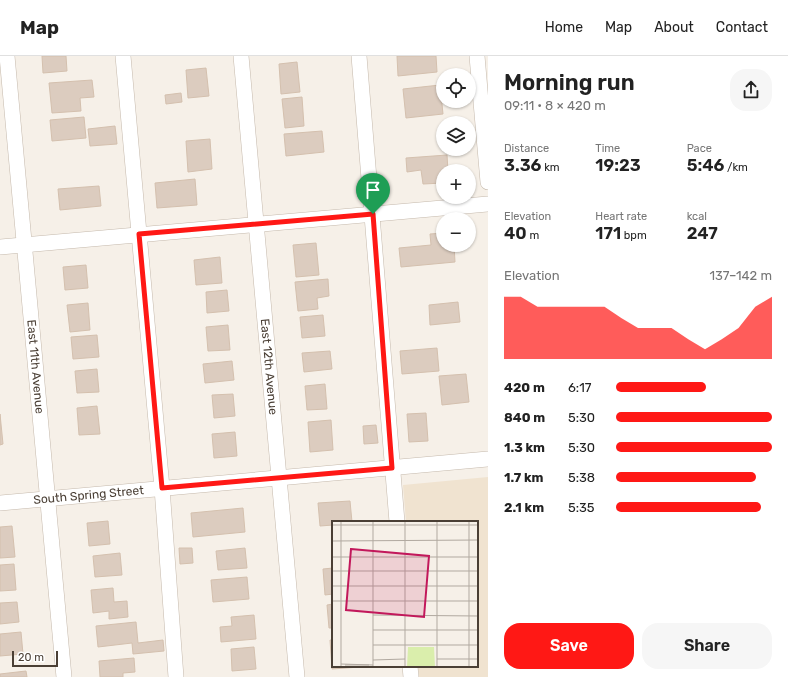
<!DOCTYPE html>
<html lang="en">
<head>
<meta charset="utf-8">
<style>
  :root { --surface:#fff; --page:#f6f6f6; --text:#222; --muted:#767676; --line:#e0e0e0; --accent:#ff1815 }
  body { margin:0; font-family:Rubik,sans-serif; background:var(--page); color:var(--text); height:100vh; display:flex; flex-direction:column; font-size:15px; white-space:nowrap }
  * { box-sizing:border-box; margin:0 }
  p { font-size:13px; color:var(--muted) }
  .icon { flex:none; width:22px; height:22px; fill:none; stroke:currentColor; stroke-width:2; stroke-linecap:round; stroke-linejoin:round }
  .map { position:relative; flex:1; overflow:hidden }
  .sheet { display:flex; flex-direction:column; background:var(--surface); width:300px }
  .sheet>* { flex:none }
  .controls { position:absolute; left:436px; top:12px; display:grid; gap:8px }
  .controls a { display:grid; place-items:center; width:40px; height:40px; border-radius:50%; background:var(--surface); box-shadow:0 1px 3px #0004; font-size:20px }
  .scale { position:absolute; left:12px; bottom:10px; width:46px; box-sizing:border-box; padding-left:4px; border:2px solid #4a3f35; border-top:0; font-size:11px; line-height:14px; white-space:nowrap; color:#4a3f35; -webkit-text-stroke:3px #fff; paint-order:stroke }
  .pin { position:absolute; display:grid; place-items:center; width:34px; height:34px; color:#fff; margin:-41px -17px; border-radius:50% 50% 50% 0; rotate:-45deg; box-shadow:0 0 4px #0007 }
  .pin .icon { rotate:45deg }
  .round { display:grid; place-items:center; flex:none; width:42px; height:42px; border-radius:16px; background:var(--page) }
  .overview { display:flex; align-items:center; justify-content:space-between; height:68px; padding:0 16px }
  h1 { font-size:22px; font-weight:600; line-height:30px }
  .metrics { display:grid; grid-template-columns:repeat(3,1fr); gap:6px; height:68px; padding:4px 16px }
  .metrics div { display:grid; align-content:center }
  .metrics b { font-size:17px; font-weight:600 }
  .metrics small { font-size:11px; font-weight:400 }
  .metrics p { font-size:11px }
  .chart { height:112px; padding:8px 16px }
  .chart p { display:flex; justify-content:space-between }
  .chart svg { width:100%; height:72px; margin-top:4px; fill:var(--accent); opacity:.7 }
  .primary-button { display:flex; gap:8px; margin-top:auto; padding:8px 16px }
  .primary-button a { flex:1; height:46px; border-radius:16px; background:var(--accent); color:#fff; font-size:16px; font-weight:600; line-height:46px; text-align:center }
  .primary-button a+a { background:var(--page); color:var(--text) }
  ul { padding:0 16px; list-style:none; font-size:13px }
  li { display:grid; grid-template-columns:64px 48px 1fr; align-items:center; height:30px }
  li i { height:10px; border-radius:5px; background:var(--accent) }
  header { display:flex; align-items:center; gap:24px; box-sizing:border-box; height:56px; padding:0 20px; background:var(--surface); border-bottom:1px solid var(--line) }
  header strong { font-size:19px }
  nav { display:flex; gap:22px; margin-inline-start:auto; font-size:14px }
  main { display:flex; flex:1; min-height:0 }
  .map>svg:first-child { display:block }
  .education { fill:#f0e3d0 }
  .building { fill:#dcccbf; stroke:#d4c0ae }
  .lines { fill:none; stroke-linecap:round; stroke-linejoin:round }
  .minor-casing { stroke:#c5b9ac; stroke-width:16 }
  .minor { stroke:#fff; stroke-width:15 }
  .route-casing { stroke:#fff; stroke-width:8 }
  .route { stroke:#ff1815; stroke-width:5 }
  .labels { text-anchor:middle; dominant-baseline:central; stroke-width:3; stroke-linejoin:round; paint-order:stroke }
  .street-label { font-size:12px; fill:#4a3f35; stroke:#fff }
  .inset-road { fill:none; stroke:#b1a9a0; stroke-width:1 }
  .view { fill:#c2185b; fill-opacity:0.15; stroke:#c2185b; stroke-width:2 }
  .inset-edge { fill:none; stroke:#4a3f35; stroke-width:2 }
</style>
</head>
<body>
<header>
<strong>Map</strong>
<nav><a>Home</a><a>Map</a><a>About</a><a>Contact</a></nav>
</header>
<main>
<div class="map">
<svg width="488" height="621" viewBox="0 0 488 621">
  <rect width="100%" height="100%" fill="#f6f0e8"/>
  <path class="education" d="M488 421V621H419L418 610H477V466H406L403 429Z"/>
  <path class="building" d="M42 0H66L67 15 43 17Z
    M397 0H436L437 16 398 20Z
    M297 6 300 36 281 38 279 8Z
    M206 12 209 40 188 42 186 14Z
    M92 24 94 41 80 42 81 55 52 57 49 27Z
    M440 29 443 58 406 62 403 33Z
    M181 37 182 46 166 48 165 39Z
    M302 41 304 70 285 72 282 43Z
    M84 61 86 82 52 85 50 64Z
    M115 70 117 88 90 90 88 73Z
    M322 75 324 96 286 100 284 78Z
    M210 83 212 113 188 116 186 85Z
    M447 99 448 115H443V127L423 128 421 114 407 116 406 102Z
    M195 123 197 149 157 152 155 127Z
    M99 130 101 150 60 154 58 133Z
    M443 177V189H454L455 206 401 211 399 192 431 189 430 178Z
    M316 187 319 219 296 221 293 189Z
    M220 201 222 227 196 229 194 204Z
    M86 209 88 232 65 234 63 211Z
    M328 223 329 240 317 242 318 253 298 255 295 226Z
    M227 234 229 255 207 257 206 236Z
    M458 246 460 266 430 269 429 249Z
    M88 247 90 274 70 276 67 249Z
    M323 259 325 280 302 282 300 261Z
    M228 269 230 294 208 295 206 271Z
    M97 279 99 301 73 303 71 281Z
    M437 292 439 315 402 318 400 295Z
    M330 295 332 313 304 316 302 297Z
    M232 305 234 324 205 327 203 308Z
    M97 313 99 336 77 337 75 315Z
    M466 318 469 346 442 349 439 320Z
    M325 328 327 353 307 354 305 330Z
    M233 338 235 360 214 362 212 339Z
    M97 350 100 378 79 379 77 352Z
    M426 357 428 385 409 386 407 358Z
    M0 358 3 388 0 389Z
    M331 364 333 394 310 396 308 366Z
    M376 369 378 387 364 388 363 370Z
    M235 376 237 400 214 402 212 378Z
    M350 445 352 466H333V469L320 470 318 447Z
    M243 452 245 476 193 481 191 457Z
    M108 465 110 488 89 490 87 467Z
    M12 470 15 501 0 502V471Z
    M179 492H192L193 507 180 508Z
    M245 492 247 512 218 514 216 495Z
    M120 497 122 519 95 521 93 500Z
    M14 508 16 534 0 535V509Z
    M333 512V538L325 539 323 513Z
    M247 521 249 543 213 546 211 524Z
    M113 532 114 546 127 545 128 561 109 563V555L93 557 91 534Z
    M17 546 19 566 0 568V547Z
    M333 548V572H329L327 549Z
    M254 559 256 583 221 586 220 571 232 570 231 561Z
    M136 566 138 587 163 584 164 595 133 598 132 587 98 591 96 570Z
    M21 576 23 598 0 600V578Z
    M330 584H333V610L360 611 332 613Z
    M254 591 256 613 232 615 231 593Z
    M134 602 135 616 123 617V621H100L99 605Z
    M26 615 27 621H0V618Z"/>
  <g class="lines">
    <defs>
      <g id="minor">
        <path id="s1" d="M7 0 64 621"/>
        <path d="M123 0 162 432 176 621"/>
        <path id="s2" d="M241 0 297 621"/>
        <path d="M359 0 397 466"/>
        <path d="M477 0 488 126"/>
        <path d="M0 191 488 148"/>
        <path id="s3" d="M0 447 488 403"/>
        <path d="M410 610 411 621"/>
      </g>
    </defs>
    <use href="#minor" class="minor-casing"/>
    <use href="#minor" class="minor"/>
  </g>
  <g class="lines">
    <defs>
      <path id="route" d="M373 158 392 412 162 432 139 178Z"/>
    </defs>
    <use href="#route" class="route-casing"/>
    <use href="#route" class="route"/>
  </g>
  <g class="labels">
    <g class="street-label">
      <text stroke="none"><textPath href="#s1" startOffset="312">East 11th Avenue</textPath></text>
      <text stroke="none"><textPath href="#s2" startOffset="312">East 12th Avenue</textPath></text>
      <text stroke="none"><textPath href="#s3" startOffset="89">South Spring Street</textPath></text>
    </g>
  </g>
  <g transform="translate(332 465)">
    <rect width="146" height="146" fill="#f6f0e8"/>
    <path d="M102 126 103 146H75L76 126Z" fill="#daeeac"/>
    <path class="inset-road" d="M41 0V146M73 0V146M105 0V146M137 0V146M0 4H146M0 20 146 19M0 36H146M0 50H146M0 65H146M0 80H146M41 94 146 95M41 109H146M41 124H146M105 138H146M41 139 73 138M9 143 41 144M13 144H37M9 146V0"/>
    <path class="view" d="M19 28 97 35 92 96 14 89Z"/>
    <rect width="146" height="146" class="inset-edge"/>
  </g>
</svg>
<div class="controls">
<a><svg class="icon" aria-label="locate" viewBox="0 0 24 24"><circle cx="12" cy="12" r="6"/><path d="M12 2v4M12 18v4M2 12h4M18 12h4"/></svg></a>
<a><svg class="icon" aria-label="layers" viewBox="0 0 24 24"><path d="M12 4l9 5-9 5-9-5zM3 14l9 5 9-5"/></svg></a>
<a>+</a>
<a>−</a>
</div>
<div class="scale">20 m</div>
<div class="pin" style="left:373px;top:158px;background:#1e9e55"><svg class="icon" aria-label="arrive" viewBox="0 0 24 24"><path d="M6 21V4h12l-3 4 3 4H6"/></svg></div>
</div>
<section class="sheet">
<div class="overview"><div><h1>Morning run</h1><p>09:11 · 8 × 420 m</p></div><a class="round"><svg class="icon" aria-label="share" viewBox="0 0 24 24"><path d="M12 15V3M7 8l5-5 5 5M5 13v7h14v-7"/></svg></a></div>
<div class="metrics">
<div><p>Distance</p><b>3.36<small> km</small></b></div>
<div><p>Time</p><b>19:23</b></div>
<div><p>Pace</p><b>5:46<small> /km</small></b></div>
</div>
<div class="metrics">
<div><p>Elevation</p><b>40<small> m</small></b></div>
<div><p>Heart rate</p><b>171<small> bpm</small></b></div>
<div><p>kcal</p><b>247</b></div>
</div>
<div class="chart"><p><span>Elevation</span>137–142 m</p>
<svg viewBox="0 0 160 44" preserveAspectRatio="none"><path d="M0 44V6L10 6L20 12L30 12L40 12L50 12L60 12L70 19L80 25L90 25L100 25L110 32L120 38L130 32L140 25L150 12L160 6V44z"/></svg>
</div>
<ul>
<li><b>420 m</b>6:17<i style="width:58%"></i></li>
<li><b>840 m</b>5:30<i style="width:100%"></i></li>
<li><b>1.3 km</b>5:30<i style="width:100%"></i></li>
<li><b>1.7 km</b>5:38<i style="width:90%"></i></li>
<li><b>2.1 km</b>5:35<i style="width:93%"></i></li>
</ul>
<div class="primary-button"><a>Save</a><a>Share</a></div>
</section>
</main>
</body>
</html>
